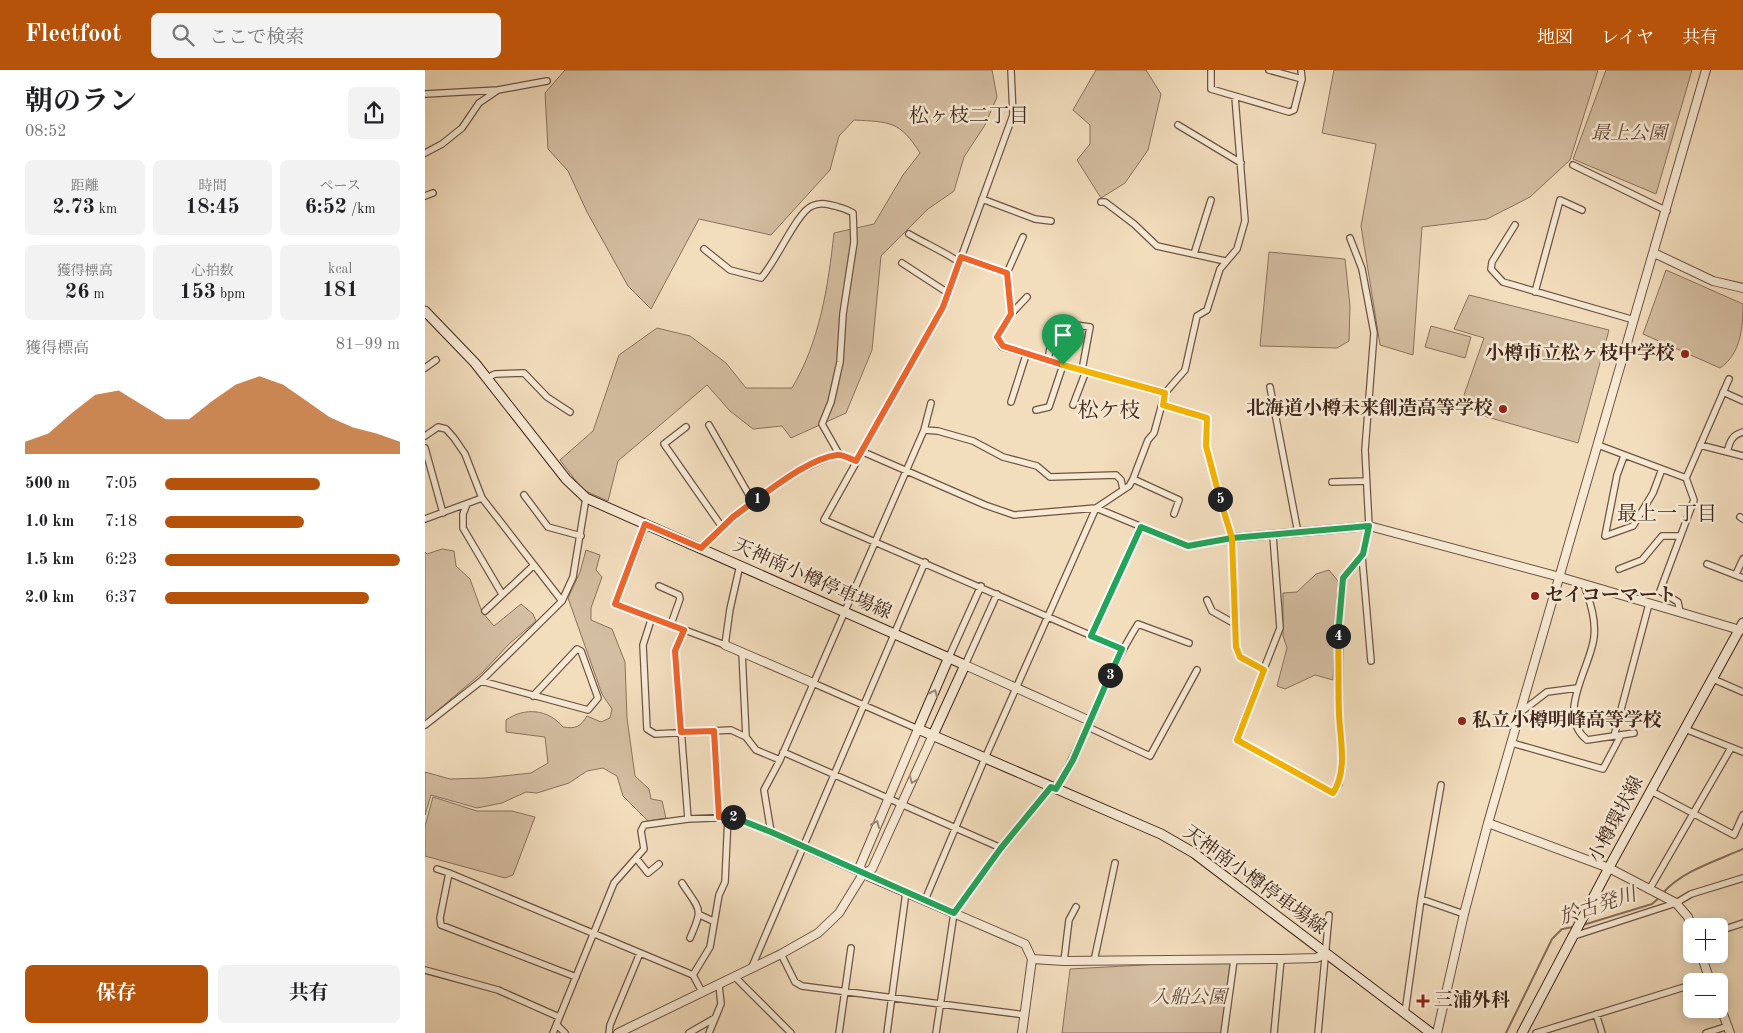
<!DOCTYPE html>
<html lang="ja">
<head>
<meta charset="utf-8">
<style>
  :root { --surface:#fff; --page:#f2f2f2; --text:#202124; --muted:#757577; --accent:#b45309 }
  body { margin:0; font-family:"Old Standard TT","Noto Serif JP",serif; background:var(--page); color:var(--text); height:100vh; display:flex; flex-direction:column; font-size:19px; white-space:nowrap }
  * { box-sizing:border-box; margin:0 }
  p { font-size:16px; color:var(--muted) }
  .icon { flex:none; width:28px; height:28px; fill:none; stroke:currentColor; stroke-width:2; stroke-linecap:round; stroke-linejoin:round }
  .map { position:relative; flex:1; overflow:hidden }
  .side { display:flex; flex-direction:column; background:var(--surface); width:425px }
  .side>* { flex:none }
  .buttons { position:absolute; left:1258px; top:848px; display:grid; gap:10px }
  .buttons a { display:grid; place-items:center; width:45px; height:45px; border-radius:8px; background:var(--surface); box-shadow:0 2px 12px #0003; font-size:25px }
  .pin { position:absolute; display:grid; place-items:center; width:42px; height:42px; color:#fff; margin:-51px -21px; border-radius:50% 50% 50% 0; rotate:-45deg; box-shadow:0 0 5px #0007 }
  .pin .icon { rotate:45deg }
  .km { position:absolute; width:25px; height:25px; margin:-12px; border-radius:50%; background:#222; color:#fff; font-size:14px; line-height:25px; text-align:center }
  .round { display:grid; place-items:center; flex:none; width:52px; height:52px; border-radius:8px; background:var(--page) }
  .overview { display:flex; align-items:center; justify-content:space-between; height:85px; padding:0 25px }
  h1 { font-size:28px; font-weight:700; line-height:38px }
  .metrics { display:grid; grid-template-columns:repeat(3,1fr); gap:8px; height:85px; padding:5px 25px }
  .metrics div { display:grid; align-content:center; border-radius:8px; background:var(--page); text-align:center }
  .metrics b { font-size:21px; font-weight:700 }
  .metrics small { font-size:14px; font-weight:400 }
  .metrics p { font-size:14px }
  .chart { height:140px; padding:10px 25px }
  .chart p { display:flex; justify-content:space-between }
  .chart svg { width:100%; height:90px; margin-top:5px; fill:var(--accent); opacity:.7 }
  .button { display:flex; gap:10px; margin-top:auto; padding:10px 25px }
  .button a { flex:1; height:58px; border-radius:8px; background:var(--accent); color:#fff; font-size:20px; font-weight:700; line-height:58px; text-align:center }
  .button a+a { background:var(--page); color:var(--text) }
  ul { padding:0 25px; list-style:none; font-size:16px }
  li { display:grid; grid-template-columns:80px 60px 1fr; align-items:center; height:38px }
  li i { height:12px; border-radius:6px; background:var(--accent) }
  header { display:flex; align-items:center; gap:30px; box-sizing:border-box; height:70px; padding:0 25px; background:var(--accent); color:#fff }
  header strong { font-size:24px }
  nav { display:flex; gap:28px; margin-inline-start:auto; font-size:18px }
  .search { width:350px; height:45px; background:var(--page); display:flex; align-items:center; gap:12px; box-sizing:border-box; padding:0 18px; border-radius:8px; color:var(--muted); font-size:19px }
  main { display:flex; flex:1; min-height:0 }
  .map>svg:first-child { display:block }
  .green { fill:#d4bea1; stroke:#8a725e }
  .lines { fill:none; stroke-linecap:round; stroke-linejoin:round }
  .stream { stroke:#866f5b; stroke-width:2 }
  .minor-casing { stroke:#6c5444; stroke-width:8 }
  .tertiary-casing { stroke:#6c5444; stroke-width:10 }
  .secondary-casing { stroke:#3f261b; stroke-width:11 }
  .minor { stroke:#f7e9d4; stroke-width:5.5 }
  .tertiary { stroke:#f7e9d4; stroke-width:8 }
  .secondary { stroke:#f7e9d4; stroke-width:9 }
  .oneway { stroke:#9b8878 }
  .split-1-casing { stroke:#fff; stroke-width:10 }
  .split-2-casing { stroke:#fff; stroke-width:10 }
  .split-3-casing { stroke:#fff; stroke-width:10 }
  .split-4-casing { stroke:#fff; stroke-width:10 }
  .split-5-casing { stroke:#fff; stroke-width:10 }
  .split-6-casing { stroke:#fff; stroke-width:10 }
  .split-1 { stroke:#f0652b; stroke-width:6 }
  .split-2 { stroke:#f0652b; stroke-width:6 }
  .split-3 { stroke:#22a559; stroke-width:6 }
  .split-4 { stroke:#22a559; stroke-width:6 }
  .split-5 { stroke:#f5b400; stroke-width:6 }
  .split-6 { stroke:#f5b400; stroke-width:6 }
  .poi-dot { fill:#8f2418; stroke:#f7e9d4; stroke-width:2 }
  .labels { text-anchor:middle; dominant-baseline:central; stroke-width:5; stroke-linejoin:round; paint-order:stroke }
  .park-label { font-size:19px; font-style:italic; fill:#644c3c; stroke:#f7e9d4 }
  .poi-label { font-size:19px; font-weight:bold; fill:#3f261b; stroke:#f7e9d4; text-anchor:start }
  .street-label { font-size:19px; fill:#3f261b; stroke:#f7e9d4 }
  .neighbourhood-label { font-size:20px; fill:#3f261b; stroke:#f7e9d4 }
  .water-label { font-size:20px; font-style:italic; fill:#624a3b; stroke:#f7e9d4 }
  .quarter-label { font-size:21px; fill:#3f261b; stroke:#f7e9d4 }
</style>
</head>
<body>
<header>
<strong>Fleetfoot</strong>
<div class="search"><svg class="icon" aria-label="search" viewBox="0 0 24 24"><circle cx="10" cy="10" r="6"/><path d="M15 15l6 6"/></svg>ここで検索</div>
<nav><a>地図</a><a>レイヤ</a><a>共有</a></nav>
</header>
<main>
<section class="side">
<div class="overview"><div><h1>朝のラン</h1><p>08:52</p></div><a class="round"><svg class="icon" aria-label="share" viewBox="0 0 24 24"><path d="M12 15V3M7 8l5-5 5 5M5 13v7h14v-7"/></svg></a></div>
<div class="metrics">
<div><p>距離</p><b>2.73<small> km</small></b></div>
<div><p>時間</p><b>18:45</b></div>
<div><p>ペース</p><b>6:52<small> /km</small></b></div>
</div>
<div class="metrics">
<div><p>獲得標高</p><b>26<small> m</small></b></div>
<div><p>心拍数</p><b>153<small> bpm</small></b></div>
<div><p>kcal</p><b>181</b></div>
</div>
<div class="chart"><p><span>獲得標高</span>81–99 m</p>
<svg viewBox="0 0 160 44" preserveAspectRatio="none"><path d="M0 44V38L10 34L20 24L30 15L40 13L50 20L60 27L70 27L80 18L90 10L100 6L110 10L120 18L130 26L140 31L150 34L160 38V44z"/></svg>
</div>
<ul>
<li><b>500 m</b>7:05<i style="width:66%"></i></li>
<li><b>1.0 km</b>7:18<i style="width:59%"></i></li>
<li><b>1.5 km</b>6:23<i style="width:100%"></i></li>
<li><b>2.0 km</b>6:37<i style="width:87%"></i></li>
</ul>
<div class="button"><a>保存</a><a>共有</a></div>
</section>
<div class="map">
<svg width="1318" height="963" viewBox="0 0 1318 963">
  <rect width="100%" height="100%" fill="#f2ddbd"/>
  <filter id="stains"><feTurbulence type="fractalNoise" baseFrequency=".004" numOctaves="4"/><feColorMatrix values="0 0 0 0 .2 0 0 0 0 .09 0 0 0 0 .02 0 0 0 .5 -.17"/></filter>
  <radialGradient id="worn" r=".72"><stop offset=".6" stop-color="#630" stop-opacity="0"/><stop offset="1" stop-color="#630" stop-opacity=".3"/></radialGradient>
  <path class="green" d="M140 0H567L572 27 560 55 539 87 529 121 503 139 456 186 447 280 421 343 366 368 357 356 328 359 305 341 282 315 193 391 183 431 158 420 135 390 168 361 194 285 232 258 265 266 301 293 321 318H367C395 271 403 217 409 163L449 154 478 105 495 83C475 51 465 52 429 50L414 66 405 100 346 165 274 149 226 239 203 216 162 142 143 101 123 79 120 23Z
    M671 0H721L736 24 723 80 700 113 676 128 652 90 665 74V55L648 40Z
    M909 0H1173L1145 90 1105 127 1062 149 997 157 988 285 955 275 936 156 951 74 897 63Z
    M1181 0H1267L1231 124 1148 89Z
    M844 182 920 189 925 236 924 271 912 278 835 276Z
    M1241 200 1318 234C1318 257 1316 284 1295 298L1218 264Z
    M1044 225 1184 260 1153 373 1052 344 1039 325 1059 268 1029 259Z
    M1006 256 1046 267 1040 288 1000 277Z
    M17 479 29 481 31 496 45 509 57 542 69 556 96 534 108 544 111 551 84 574 58 602 0 651V482L2 484Z
    M161 480 175 485 171 500 177 507 166 538V550L187 559 200 592 202 648 210 706 224 719 226 729 237 731 241 748 223 751 198 726 192 706 178 698 162 701 144 713 112 723 101 722 77 733 52 738 6 725 0 745V702L25 709 60 708 106 703 123 693 120 667 81 662V650C100 637 123 639 138 657 151 659 155 657 162 646L176 652 185 648 187 639 177 624 143 528 155 502Z
    M904 500 913 511 908 610 890 605 860 619 852 616 862 578 858 566V523L872 522 891 504Z
    M8 727 52 741H87L110 747 88 805 80 808 0 786V756Z
    M809 890 798 963H637L645 899Z"/>
  <g class="lines">
    <path class="stream" d="M1238 823C1257 801 1291 791 1318 779
      M1158 855 1227 834 1235 827
      M1081 963 1127 869 1137 859 1148 857"/>
    <defs>
      <path id="minor" d="M586 0 588 45 518 237 399 450 697 579
        M786 0V19L864 42 869 40 877 9 876 0
        M844 0 877 9
        M0 24 73 20 122 11
        M753 55 816 93
        M0 83 17 74 37 58 54 33 73 20
        M1148 95 1242 141
        M0 126 8 123
        M557 129 610 149 626 151
        M676 132H680L709 154 732 176 800 191
        M1090 155 1067 192 1066 199 1078 212 1209 250
        M484 164C501 174 518 181 534 192
        M598 167 582 203 586 244 572 267 577 277 740 323
        M279 179 305 200 336 208C351 192 372 142 387 136 395 132 402 134 410 136 417 138 422 139 428 143L429 172 418 244 415 292 406 332 397 354 414 384
        M769 184 786 130
        M536 187 582 203
        M477 193 523 223
        M1110 222 1135 130 1157 140
        M586 244 602 227
        M623 291 629 252 665 257 657 300
        M0 298 11 290
        M62 308 70 304 99 303 122 327 145 342
        M845 317 873 463
        M1298 322 1318 331
        M586 332 601 285
        M648 335 661 301
        M738 335 782 348 781 376 807 468 811 577 815 587 839 600
        M611 340 624 337 638 295
        M284 355 328 432
        M261 357 239 374 297 457
        M499 360 506 333
        M0 366 13 357 21 359 29 368 40 384 57 428 137 531
        M1173 375 1261 408
        M1275 375 1318 386
        M0 378 18 443
        M436 381 560 435 589 445 671 438 763 476 807 468
        M1302 382C1305 371 1307 365 1318 362
        M1199 386 1192 405 1180 466 1208 456 1228 423 1237 399
        M708 409 754 430 749 444
        M907 412 941 411
        M99 425 123 457 156 466
        M42 434 38 444V458L77 524
        M1315 447 1318 449
        M0 449 57 428
        M221 455 190 534 300 575 305 539 315 495
        M848 466 855 558 811 670 908 723 914 714 917 689 914 644 915 529 918 508 938 484 944 456 940 380 949 263 937 199 925 168
        M276 478C315 439 360 401 414 384L431 391
        M937 486 946 591
        M1282 494 1318 508
        M1194 499 1217 490 1237 466H1255
        M1311 504 1318 489
        M1159 514C1165 533 1171 548 1169 567 1166 597 1130 644 1162 670L1209 663
        M234 516 254 525 255 529 246 554
        M782 530 787 541 810 554
        M60 541 109 495
        M1255 542 1253 532 1235 521 1269 430 1261 408 1304 309
        M227 547 218 575 222 659 230 664 306 660 321 667
        M259 560 250 581 263 749
        M666 566 716 457
        M317 582 321 667 331 680 355 690
        M524 587 556 516
        M540 595 572 524
        M1288 609 1318 622
        M56 611 163 640 173 628 156 581 152 579 108 626
        M388 613 493 659
        M1096 642 1122 622 1152 618
        M0 655 56 611 137 531 148 507 161 428
        M663 657 725 686 772 600
        M1260 659 1318 682
        M289 661 294 747
        M1189 666 1224 534
        M1087 673 1178 699 1196 665
        M358 682 576 778
        M631 719C662 666 680 606 713 554L764 573
        M1226 721 1309 765 1318 745
        M346 762 339 720 355 690 499 360 513 361 548 371 578 387 612 396 625 407 691 405 696 410 698 419
        M211 788 223 803 234 794
        M12 799 24 803
        M257 813C275 841 279 837 265 868
        M1224 820 1306 678
        M996 829 1039 844
        M500 830 560 688 671 438 704 416 708 409 723 370 729 363 740 323 760 300 772 246 782 240 795 199 812 179 820 151 810 27
        M275 845 288 851
        M1294 861 1318 853
        M1149 866 1251 833 1266 824 1318 808
        M356 884 370 912 377 916 600 945
        M639 891 644 850 651 837
        M669 891 690 793
        M326 899 500 492
        M0 900 73 920 134 947
        M268 905 285 877 294 825 300 812 303 746
        M151 907 16 855 15 848 24 803 268 905 277 922
        M310 907 366 963
        M980 943 996 829 1016 715
        M1171 944 1177 963
        M132 955 140 963
        M128 963 189 813 219 779 216 761 219 755 263 749 311 747 438 804
        M184 963 185 955 215 883
        M264 963 290 948
        M284 963 296 934 294 915
        M414 963 426 878
        M462 963 481 822
        M511 963 529 843 576 778 626 717
        M799 963 809 890
        M849 963 856 889
        M893 963 904 845
        M1111 963 1266 915
        M1281 963 1303 956"/>
      <path id="tertiary" d="M1229 183 1288 211 1318 218
        M807 468 944 456 1135 507 1315 560
        M300 575 388 613
        M540 595 665 651
        M493 659 435 796 438 804 447 799 508 665
        M1063 753 1184 798 1251 833 1263 847 1266 856
        M1276 884 1285 911
        M607 889 639 891 856 889 891 888 901 884
        M1294 933 1305 963
        M193 963 356 884 393 863 414 843 438 804 600 874 607 889 597 963
        M1012 963 1039 844 1063 753 1281 0"/>
      <path id="secondary" d="M0 241 50 293 141 409 161 428 540 595 508 665
        M524 587 493 659 736 764 769 783 1006 963
        M1097 963 1188 790 1318 553"/>
    </defs>
    <use href="#minor" class="minor-casing"/>
    <use href="#tertiary" class="tertiary-casing"/>
    <use href="#secondary" class="secondary-casing"/>
    <use href="#minor" class="minor"/>
    <use href="#tertiary" class="tertiary"/>
    <use href="#secondary" class="secondary"/>
  </g>
  <defs><path id="oneway-chevron" d="M-2-3.5L2.5 0L-2 3.5" fill="none" stroke-width="1.6" stroke-linecap="round" stroke-linejoin="round" transform="scale(1.25)"/></defs>
  <g class="oneway">
    <use href="#oneway-chevron" transform="translate(509 623) rotate(-66)"/>
    <use href="#oneway-chevron" transform="translate(488 710) rotate(113)"/>
    <use href="#oneway-chevron" transform="translate(451 754) rotate(-68)"/>
  </g>
  <g class="lines">
    <defs>
      <path id="split-1" d="M332 429C353 414 387 388 412 385 418 384 425 389 431 391L518 237 536 187 582 203 586 244 572 267 578 276 638 295"/>
      <path id="split-2" d="M308 747H294L289 661 256 662 250 581 259 560 190 534 220 454 276 478 308 447 332 429"/>
      <path id="split-3" d="M308 747 346 762 529 843 576 778 626 717 631 719 648 690 685 605"/>
      <path id="split-4" d="M685 605 697 579 666 566 716 457 763 476 807 468 944 456 938 484 918 508 913 566"/>
      <path id="split-5" d="M795 429 807 468 811 577 815 587 839 600 812 670 908 723C923 700 915 670 914 644 913 618 914 592 913 566"/>
      <path id="split-6" d="M638 295 740 323 738 335 782 348 781 376 795 429"/>
    </defs>
    <use href="#split-1" class="split-1-casing"/>
    <use href="#split-2" class="split-2-casing"/>
    <use href="#split-3" class="split-3-casing"/>
    <use href="#split-4" class="split-4-casing"/>
    <use href="#split-5" class="split-5-casing"/>
    <use href="#split-6" class="split-6-casing"/>
    <use href="#split-1" class="split-1"/>
    <use href="#split-2" class="split-2"/>
    <use href="#split-3" class="split-3"/>
    <use href="#split-4" class="split-4"/>
    <use href="#split-5" class="split-5"/>
    <use href="#split-6" class="split-6"/>
  </g>
  <g class="poi-dot">
    <circle cx="1260" cy="284" r="5"/>
    <circle cx="1078" cy="339" r="5"/>
    <circle cx="1110" cy="526" r="5"/>
    <circle cx="1037" cy="651" r="5"/>
    <path d="M995.5 923.5h5v5h5v5h-5v5h-5v-5h-5v-5h5z"/>
  </g>
  <g class="labels">
    <g class="park-label">
      <text x="1204" y="64">最上公園</text>
      <text x="764" y="928">入船公園</text>
    </g>
    <g class="poi-label">
      <text x="1250" y="284" text-anchor="end">小樽市立松ヶ枝中学校</text>
      <text x="1068" y="339" text-anchor="end">北海道小樽未来創造高等学校</text>
      <text x="1120" y="526">セイコーマート</text>
      <text x="1047" y="651">私立小樽明峰高等学校</text>
      <text x="1009" y="931">三浦外科</text>
    </g>
    <g class="street-label">
      <text transform="translate(387 510) rotate(24)">天神南小樽停車場線</text>
      <text transform="translate(1192 750) rotate(-62)">小樽環状線</text>
      <text transform="translate(829 811) rotate(36)">天神南小樽停車場線</text>
    </g>
    <g class="neighbourhood-label">
      <text x="544" y="47">松ヶ枝二丁目</text>
      <text x="1242" y="445">最上一丁目</text>
    </g>
    <g class="water-label">
      <text transform="translate(1173 837) rotate(-18)">於古発川</text>
    </g>
    <g class="quarter-label">
      <text x="684" y="341">松ケ枝</text>
    </g>
  </g>
  <rect width="100%" height="100%" filter="url(#stains)"/>
  <rect width="100%" height="100%" fill="url(#worn)"/>
</svg>
<div class="buttons">
<a>+</a>
<a>−</a>
</div>
<div class="pin" style="left:638px;top:295px;background:#1e9e55"><svg class="icon" aria-label="arrive" viewBox="0 0 24 24"><path d="M6 21V4h12l-3 4 3 4H6"/></svg></div>
<b class="km" style="left:332px;top:429px">1</b>
<b class="km" style="left:308px;top:747px">2</b>
<b class="km" style="left:685px;top:605px">3</b>
<b class="km" style="left:913px;top:566px">4</b>
<b class="km" style="left:795px;top:429px">5</b>
</div>
</main>
</body>
</html>
